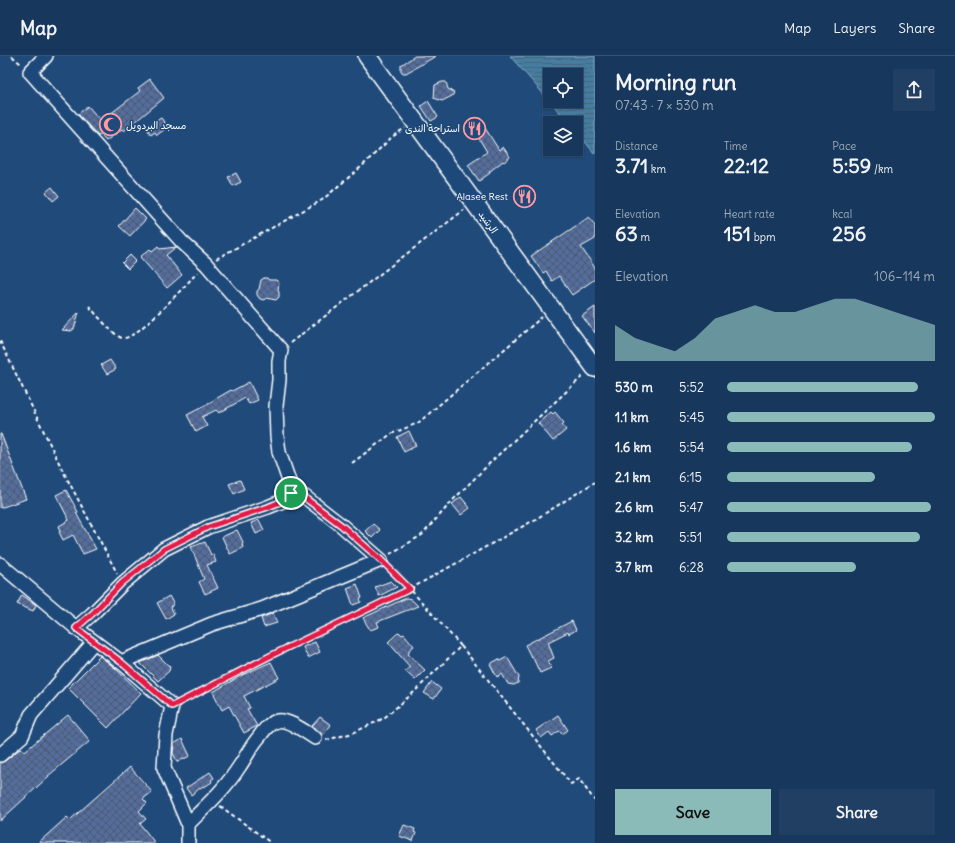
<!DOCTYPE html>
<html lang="en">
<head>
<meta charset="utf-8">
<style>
  :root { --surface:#17385c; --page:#203f62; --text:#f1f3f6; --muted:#9eacbb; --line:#365272; --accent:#8bbbb9 }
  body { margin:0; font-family:Delius,"Playpen Sans Arabic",sans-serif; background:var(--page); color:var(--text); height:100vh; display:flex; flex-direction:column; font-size:15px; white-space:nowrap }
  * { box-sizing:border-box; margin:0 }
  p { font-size:13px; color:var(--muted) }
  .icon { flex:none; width:22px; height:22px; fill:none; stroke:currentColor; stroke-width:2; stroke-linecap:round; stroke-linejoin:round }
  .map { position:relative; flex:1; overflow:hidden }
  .side { display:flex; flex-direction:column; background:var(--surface); width:360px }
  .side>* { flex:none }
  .controls { position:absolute; left:543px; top:12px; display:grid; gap:8px }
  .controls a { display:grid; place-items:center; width:40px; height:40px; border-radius:0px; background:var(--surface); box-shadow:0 1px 3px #0004,0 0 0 1px var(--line); font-size:20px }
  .pin { position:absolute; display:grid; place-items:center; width:34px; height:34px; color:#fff; margin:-17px; border:2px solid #fff; border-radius:50%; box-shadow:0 1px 4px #0007 }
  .round { display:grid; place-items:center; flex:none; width:42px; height:42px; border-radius:0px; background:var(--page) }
  .summary { display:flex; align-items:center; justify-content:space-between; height:68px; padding:0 20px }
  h1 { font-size:22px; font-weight:700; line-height:30px }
  .stats { display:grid; grid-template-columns:repeat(3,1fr); gap:6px; height:68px; padding:4px 20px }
  .stats div { display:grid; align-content:center }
  .stats b { font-size:20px; font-weight:700 }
  .stats small { font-size:11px; font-weight:400 }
  .stats p { font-size:11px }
  .chart { height:112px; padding:8px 20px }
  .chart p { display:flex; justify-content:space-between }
  .chart svg { width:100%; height:72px; margin-top:4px; fill:var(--accent); opacity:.7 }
  .cta { display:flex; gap:8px; margin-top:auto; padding:8px 20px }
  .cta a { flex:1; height:46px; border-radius:0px; background:var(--accent); color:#111; font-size:16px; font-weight:700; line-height:46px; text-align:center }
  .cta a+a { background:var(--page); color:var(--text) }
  ul { padding:0 20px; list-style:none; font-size:13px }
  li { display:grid; grid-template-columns:64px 48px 1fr; align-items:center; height:30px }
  li i { height:10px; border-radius:5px; background:var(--accent) }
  header { display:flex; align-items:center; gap:24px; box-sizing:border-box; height:56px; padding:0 20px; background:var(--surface); border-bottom:1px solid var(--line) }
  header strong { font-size:19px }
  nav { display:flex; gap:22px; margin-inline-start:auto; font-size:14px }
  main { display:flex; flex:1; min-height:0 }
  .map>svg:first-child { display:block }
  .water { fill:url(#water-rules); stroke:#8fb1c7; fill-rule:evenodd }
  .building { fill:url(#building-cross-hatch); stroke:#fff }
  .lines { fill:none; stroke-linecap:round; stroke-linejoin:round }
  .minor-casing { stroke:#fff; stroke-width:16 }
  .major-casing { stroke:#fff; stroke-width:20 }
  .path { stroke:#fff; stroke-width:2; stroke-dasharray:4 3; stroke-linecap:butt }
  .minor { stroke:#1f4a7a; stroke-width:13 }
  .major { stroke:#1f4a7a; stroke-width:17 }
  .route-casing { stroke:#fff; stroke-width:8 }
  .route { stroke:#e11d48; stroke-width:5 }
  .labels { text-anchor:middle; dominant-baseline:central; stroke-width:3; stroke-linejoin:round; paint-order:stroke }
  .poi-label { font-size:10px; fill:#fff; stroke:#1f4a7a; text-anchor:end }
  .street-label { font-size:10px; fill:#fff; stroke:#1f4a7a }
</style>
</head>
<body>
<header>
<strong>Map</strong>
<nav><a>Map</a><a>Layers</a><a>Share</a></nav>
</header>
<main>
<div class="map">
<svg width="595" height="787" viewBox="0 0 595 787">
  <defs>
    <pattern id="water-rules" width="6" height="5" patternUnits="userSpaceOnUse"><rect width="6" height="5" fill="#457da1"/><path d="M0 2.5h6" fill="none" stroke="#486476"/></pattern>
    <pattern id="building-cross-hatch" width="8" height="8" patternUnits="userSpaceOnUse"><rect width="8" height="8" fill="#526d9d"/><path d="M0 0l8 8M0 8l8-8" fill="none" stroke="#4e596c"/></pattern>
  </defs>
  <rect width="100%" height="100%" fill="#1f4a7a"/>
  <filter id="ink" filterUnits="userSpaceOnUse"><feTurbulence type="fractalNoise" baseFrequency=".025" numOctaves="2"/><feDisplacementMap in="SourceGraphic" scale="8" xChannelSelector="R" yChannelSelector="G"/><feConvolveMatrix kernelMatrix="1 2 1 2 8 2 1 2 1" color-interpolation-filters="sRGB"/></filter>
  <g filter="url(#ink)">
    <path class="water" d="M510 0H595V98L576 75V67H569ZM550 19H576V45H550Z"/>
    <path class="building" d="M415 0H436L406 17H403L401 15V9Z
      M150 23 164 42 124 75 122 73 106 85 100 79 98 80 78 58 88 50 101 65 140 35 138 32Z
      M442 26H446L448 33 454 37 452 40 442 45 434 42 435 29Z
      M428 45 438 61 431 65 421 50Z
      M161 62 168 71 157 79 155 76 151 79 146 71Z
      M479 71 485 72 499 94 503 91 510 101 504 106 503 105 489 116 490 117 479 125 468 109 487 96 474 74Z
      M236 117 241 126 233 130 228 121Z
      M52 131 59 140 53 145 46 136Z
      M135 152 146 163 130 180 119 170Z
      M589 161 595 170V183L581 191 595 212V223L572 239 559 220 552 225 546 215 543 217 531 200Z
      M158 190 160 193 176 191 166 199 182 219 167 232 140 201 150 193 152 195Z
      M130 199 136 205 128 213 122 207Z
      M264 222H267L269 224H276L279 227 278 234 279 236V241L276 244 266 242 264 244 260 243 257 239V235L259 233 261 224Z
      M595 251V277L582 260Z
      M79 256 74 273 71 275 62 274Z
      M110 304 116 313 107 318 101 309Z
      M249 326 258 344 249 348 245 342 219 357 216 354 202 361 207 370 196 376 187 359 212 346V345L231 334 232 335Z
      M551 356 553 358 555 356 564 367 562 369 566 374 553 385 538 367Z
      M409 375 416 390 404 396 397 381Z
      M0 378H1L26 443 0 452Z
      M240 424 244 433 234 438 229 428Z
      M66 434 78 456 76 457 96 493 83 498 73 479 63 484 59 476 61 475 59 470 69 464 56 439Z
      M461 441 470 452 461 459 452 448Z
      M259 464 264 474 256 478 251 467Z
      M373 468 380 474 372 482 365 475Z
      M237 474 243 486 242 488 243 492 230 498 222 481Z
      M205 486 211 499 213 498 216 506 207 509 218 532 205 538 199 526 204 523 191 491Z
      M391 525 397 531 379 540 375 531Z
      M357 528 362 542 360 543 361 546 353 549 347 532Z
      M22 539 36 549 33 555 17 548Z
      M169 540 173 547 171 552 174 558 166 563 157 547Z
      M406 542 411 543 418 550 377 566 379 571 370 574 363 562Z
      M273 557 277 567 264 571 261 562Z
      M572 565 576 574 569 578 568 576 548 586 554 602 548 605 551 612 540 617 532 600 531 601 525 589Z
      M399 576 402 579 404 578 414 590 408 595 410 596 408 598 425 614 415 624 405 615 410 611 388 586Z
      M315 586 320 596 308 602 303 591Z
      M158 599 170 611 169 615 158 625 140 607Z
      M100 600 115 612 141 637 108 672 68 632Z
      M507 601 519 621 518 627 514 629 508 628 502 618 497 621 490 608 499 603 500 605Z
      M271 606 279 622 244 640 250 652 247 653 257 670 244 677 229 650 222 654 213 636 240 620Z
      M432 626 441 633 434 643 424 637Z
      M68 659 90 685 48 720H49L0 765V707L5 705 21 692 25 695Z
      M558 659 568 674 562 678 559 675 552 680 549 676 541 682 536 674Z
      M320 661 331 669 322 680 320 676 312 670Z
      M182 683 190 700 177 706 173 697 174 688Z
      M130 711 152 736 143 743 147 747 139 755 146 763 140 768 155 787H38L67 761 70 764Z
      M210 716 214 722 211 724 212 726 204 731 203 730 191 739 186 732Z
      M404 769 415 773 414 776 416 777 413 785 399 780Z"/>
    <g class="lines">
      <defs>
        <path id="minor" d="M46 0 30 16 182 186 206 208 281 294 279 305V324L276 350 277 380 279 396 291 431V438L285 444 268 451 208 471 164 493 123 527 92 558 76 572
          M0 508 76 572 121 606 172 650 166 679 164 712 188 768
          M121 606 212 568 262 553 381 504 341 469 305 441 291 437
          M0 699 22 680 31 659 94 586
          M188 787V768C206 750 225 733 239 711 246 701 251 690 259 681 264 674 269 667 277 665 287 662 307 677 315 682"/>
        <path id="major" d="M367 0 595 312"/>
      </defs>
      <use href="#minor" class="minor-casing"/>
      <use href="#major" class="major-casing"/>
      <path class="path" d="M12 0 21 8
        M216 203 322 144 361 111 392 81 405 72
        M89 250C95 257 114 280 122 282 135 286 187 227 198 216
        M0 285 62 413 117 517
        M290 287 464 154
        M352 407 391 378 418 367 542 261
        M390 498 422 479 454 443 496 401 584 319
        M461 590 410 533 536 463 595 426
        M182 645 272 599 410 533 388 511
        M326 684 353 677 384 662 412 638 461 590 571 728 579 723 595 745
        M220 750 271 787"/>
      <use href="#minor" class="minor"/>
      <use href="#major" class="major"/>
    </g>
  </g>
  <g class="lines" filter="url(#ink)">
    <defs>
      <path id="route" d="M291 437 305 442 341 469 381 504 410 533 272 599 172 650 121 606 76 572 92 558 122 527 164 493 208 471 268 451 285 444Z"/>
    </defs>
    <use href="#route" class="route-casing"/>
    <use href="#route" class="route"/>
  </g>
  <defs>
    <symbol id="mosque-ring" viewBox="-11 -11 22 22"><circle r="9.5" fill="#1f4a7a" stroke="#ff9aa2" stroke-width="1.5"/><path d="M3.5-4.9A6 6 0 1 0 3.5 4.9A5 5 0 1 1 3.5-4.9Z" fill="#ff9aa2"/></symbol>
    <symbol id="restaurant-ring" viewBox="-11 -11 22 22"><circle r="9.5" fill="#1f4a7a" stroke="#ff9aa2" stroke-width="1.5"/><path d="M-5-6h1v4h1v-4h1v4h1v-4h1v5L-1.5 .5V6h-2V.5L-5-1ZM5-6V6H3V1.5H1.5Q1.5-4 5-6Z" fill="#ff9aa2"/></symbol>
  </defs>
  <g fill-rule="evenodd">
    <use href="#mosque-ring" x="98" y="56" width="25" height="25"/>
    <use href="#restaurant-ring" x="462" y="60" width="25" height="25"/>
    <use href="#restaurant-ring" x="512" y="128" width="25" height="25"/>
  </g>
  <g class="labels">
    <g class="poi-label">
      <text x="126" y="69" text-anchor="start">مسجد البردويل</text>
      <text x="460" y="72">استراحة الندى</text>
      <text x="508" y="140">Alasee Rest</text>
    </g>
    <g class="street-label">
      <text transform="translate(488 166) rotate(55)">الرشيد</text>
    </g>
  </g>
</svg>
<div class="controls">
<a><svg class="icon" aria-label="locate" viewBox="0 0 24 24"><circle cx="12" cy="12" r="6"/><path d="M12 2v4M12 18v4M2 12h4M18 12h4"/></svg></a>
<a><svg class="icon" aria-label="layers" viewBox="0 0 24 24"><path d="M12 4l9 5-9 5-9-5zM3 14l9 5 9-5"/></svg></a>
</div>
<div class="pin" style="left:291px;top:437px;background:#1e9e55"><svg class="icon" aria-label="arrive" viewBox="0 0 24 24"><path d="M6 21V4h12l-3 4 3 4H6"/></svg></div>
</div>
<section class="side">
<div class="summary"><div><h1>Morning run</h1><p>07:43 · 7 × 530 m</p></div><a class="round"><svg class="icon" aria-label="share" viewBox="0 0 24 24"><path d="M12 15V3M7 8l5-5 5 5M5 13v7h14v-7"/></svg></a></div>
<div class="stats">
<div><p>Distance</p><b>3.71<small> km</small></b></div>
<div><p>Time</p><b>22:12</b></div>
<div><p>Pace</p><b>5:59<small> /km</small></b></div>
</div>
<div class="stats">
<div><p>Elevation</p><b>63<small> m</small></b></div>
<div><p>Heart rate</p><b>151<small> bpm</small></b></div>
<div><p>kcal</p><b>256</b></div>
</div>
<div class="chart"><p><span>Elevation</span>106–114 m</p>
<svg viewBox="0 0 160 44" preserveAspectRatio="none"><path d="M0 44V22L10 30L20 34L30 38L40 30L50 18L60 14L70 10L80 14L90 14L100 10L110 6L120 6L130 10L140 14L150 18L160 22V44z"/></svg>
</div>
<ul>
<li><b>530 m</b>5:52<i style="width:92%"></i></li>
<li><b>1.1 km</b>5:45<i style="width:100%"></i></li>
<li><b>1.6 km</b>5:54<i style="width:89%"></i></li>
<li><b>2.1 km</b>6:15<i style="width:71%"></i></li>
<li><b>2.6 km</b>5:47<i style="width:98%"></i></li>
<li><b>3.2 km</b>5:51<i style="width:93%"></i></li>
<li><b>3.7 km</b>6:28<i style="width:62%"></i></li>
</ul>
<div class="cta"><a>Save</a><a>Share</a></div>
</section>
</main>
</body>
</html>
